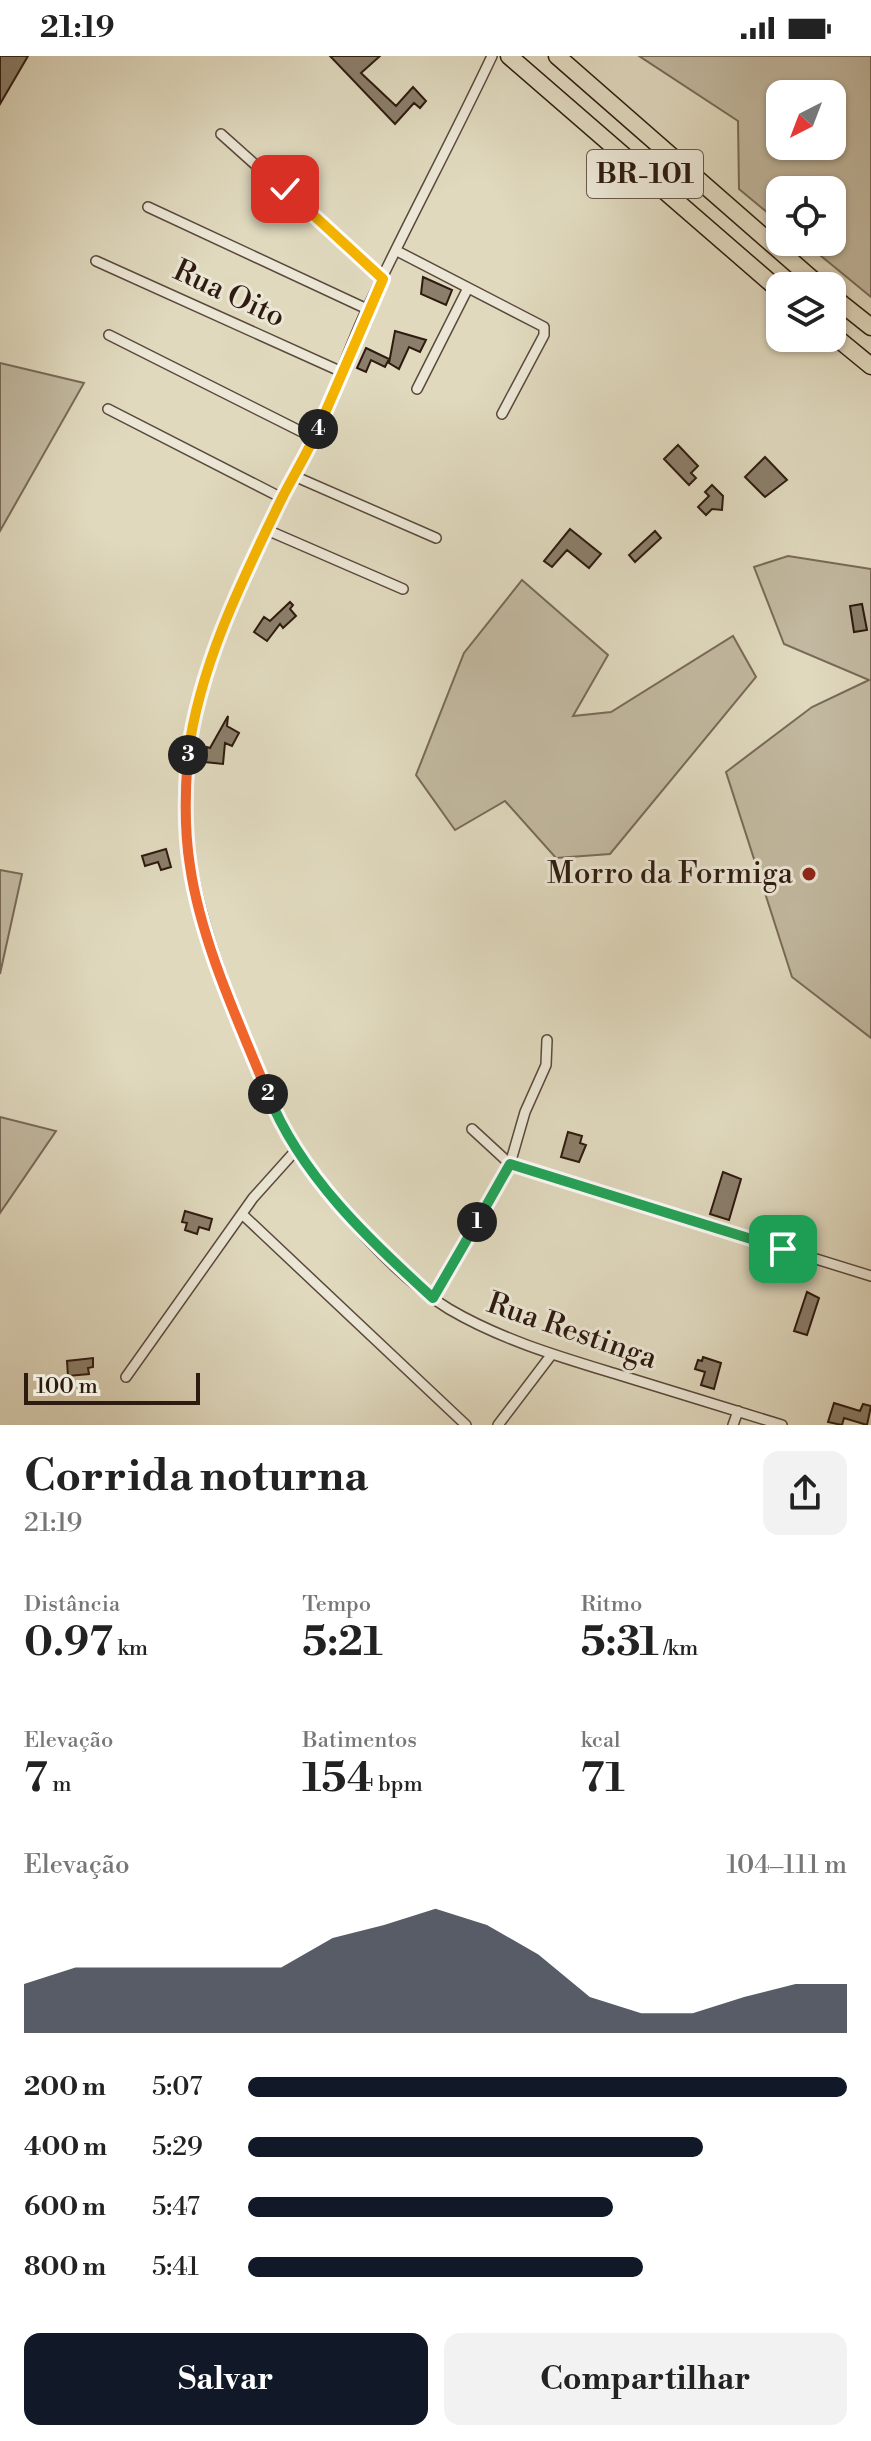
<!DOCTYPE html>
<html lang="pt">
<head>
<meta charset="utf-8">
<style>
  :root { --surface:#fff; --page:#f2f2f2; --text:#222; --muted:#767676; --accent:#111827 }
  body { margin:0; font-family:"Libre Bodoni",serif; background:var(--page); color:var(--text); height:100vh; display:flex; flex-direction:column; font-size:30px; white-space:nowrap }
  * { box-sizing:border-box; margin:0 }
  p { font-size:26px; color:var(--muted) }
  .icon { flex:none; width:44px; height:44px; fill:none; stroke:currentColor; stroke-width:2; stroke-linecap:round; stroke-linejoin:round }
  .map { position:relative; height:1369px; overflow:hidden }
  .panel { display:flex; flex-direction:column; background:var(--surface); flex:1 }
  .panel>* { flex:none }
  .needle { width:52px; rotate:222deg }
  .fabs { position:absolute; left:766px; top:24px; display:grid; gap:16px }
  .fabs a { display:grid; place-items:center; width:80px; height:80px; border-radius:16px; background:var(--surface); box-shadow:0 2px 6px #0004; font-size:40px }
  .scale { position:absolute; left:24px; bottom:20px; width:176px; box-sizing:border-box; padding-left:8px; border:4px solid #2e1b10; border-top:0; font-size:22px; line-height:28px; white-space:nowrap; color:#2e1b10; -webkit-text-stroke:6px #ebe6d5; paint-order:stroke }
  .pin { position:absolute; display:grid; place-items:center; width:68px; height:68px; color:#fff; margin:-34px; border-radius:16px; box-shadow:0 4px 12px #0006 }
  .km { position:absolute; width:40px; height:40px; margin:-20px; border-radius:50%; background:#222; color:#fff; font-size:22px; line-height:40px; text-align:center }
  .round { display:grid; place-items:center; flex:none; width:84px; height:84px; border-radius:16px; background:var(--page) }
  .overview { display:flex; align-items:center; justify-content:space-between; height:136px; padding:0 24px }
  h1 { font-size:44px; font-weight:800; line-height:60px }
  .figures { display:grid; grid-template-columns:repeat(3,1fr); gap:12px; height:136px; padding:8px 24px }
  .figures div { display:grid; align-content:center }
  .figures b { font-size:40px; font-weight:800 }
  .figures small { font-size:22px; font-weight:400 }
  .figures p { font-size:22px }
  .chart { height:224px; padding:16px 24px }
  .chart p { display:flex; justify-content:space-between }
  .chart svg { width:100%; height:144px; margin-top:8px; fill:var(--accent); opacity:.7 }
  .cta { display:flex; gap:16px; margin-top:auto; padding:16px 24px }
  .cta a { flex:1; height:92px; border-radius:16px; background:var(--accent); color:#fff; font-size:32px; font-weight:800; line-height:92px; text-align:center }
  .cta a+a { background:var(--page); color:var(--text) }
  ul { padding:0 24px; list-style:none; font-size:26px }
  li { display:grid; grid-template-columns:128px 96px 1fr; align-items:center; height:60px }
  li i { height:20px; border-radius:10px; background:var(--accent) }
  .status { display:flex; justify-content:space-between; align-items:center; height:56px; padding:0 40px; background:var(--surface); direction:ltr }
  .status svg { height:22px; fill:currentColor }
  .map>svg:first-child { display:block }
  .green { fill:#c2b9a0; stroke:#786a58; stroke-width:2; fill-rule:evenodd }
  .building { fill:#8b7e6a; stroke:#2e1b10; stroke-width:2 }
  .lines { fill:none; stroke-linecap:round; stroke-linejoin:round }
  .minor-casing { stroke:#5a4a3c; stroke-width:12 }
  .motorway-casing { stroke:#2e1b10; stroke-width:19 }
  .minor { stroke:#ebe6d5; stroke-width:9 }
  .motorway { stroke:#e0d9be; stroke-width:16 }
  .split-1-casing { stroke:#fff; stroke-width:16 }
  .split-2-casing { stroke:#fff; stroke-width:16 }
  .split-3-casing { stroke:#fff; stroke-width:16 }
  .split-4-casing { stroke:#fff; stroke-width:16 }
  .split-5-casing { stroke:#fff; stroke-width:16 }
  .split-1 { stroke:#22a559; stroke-width:10 }
  .split-2 { stroke:#22a559; stroke-width:10 }
  .split-3 { stroke:#f0652b; stroke-width:10 }
  .split-4 { stroke:#f5b400; stroke-width:10 }
  .split-5 { stroke:#f5b400; stroke-width:10 }
  .poi-dot { fill:#8f2418; stroke:#ebe6d5; stroke-width:3 }
  .labels { text-anchor:middle; dominant-baseline:central; stroke-width:6; stroke-linejoin:round; paint-order:stroke }
  .shield { fill:#ebe6d5; stroke:#67584b; stroke-width:2 }
  .shield-label { font-size:28px; font-weight:bold; fill:#2e1b10 }
  .street-label { font-size:30px; fill:#2e1b10; stroke:#ebe6d5 }
  .poi-label { font-size:30px; fill:#2e1b10; stroke:#ebe6d5; text-anchor:end }
</style>
</head>
<body>
<div class="status"><b>21:19</b><svg viewBox="0 0 49 12"><path d="M0 12V9h3v3zM5 12V6h3v6zM10 12V3h3v9zM15 12V0h3v12zM26 1h20v11H26zM47 4h2v5h-2z"/></svg></div>
<div class="map">
<svg width="871" height="1369" viewBox="0 0 871 1369">
  <rect width="100%" height="100%" fill="#e0d9be"/>
  <filter id="stains"><feTurbulence type="fractalNoise" baseFrequency=".0025" numOctaves="4"/><feColorMatrix values="0 0 0 0 .2 0 0 0 0 .09 0 0 0 0 .02 0 0 0 .5 -.17"/></filter>
  <radialGradient id="worn" r=".72"><stop offset=".6" stop-color="#630" stop-opacity="0"/><stop offset="1" stop-color="#630" stop-opacity=".3"/></radialGradient>
  <path class="green" d="M639 0H871V241L804 186H832V134H780V167L739 133 738 65ZM832 38V90H780V38Z
    M0 307 84 327 0 475Z
    M788 500 871 513V982L792 921 726 716 812 651 869 624 784 588 754 511Z
    M522 524 608 599 573 660 611 656 733 580 756 621 610 798 556 802 505 745 455 774 416 719 464 597Z
    M0 814 22 818 0 918Z
    M0 1061 56 1075 0 1157Z"/>
  <path class="building" d="M0 0H28L0 48Z
    M330 0H380L361 17 396 50 413 31 426 45 420 52 414 47 395 68Z
    M423 221 452 234 446 249 421 238Z
    M395 275 426 284 420 296 409 291 399 313 389 307Z
    M366 292 389 303 385 311 371 304 366 316 357 312Z
    M678 389 698 410 691 417 696 422 689 429 664 403Z
    M765 401 787 424 765 441 745 421Z
    M712 429 723 440 722 454 712 453 706 459 698 451 709 440 705 436Z
    M570 473 601 498 589 512 567 494 552 511 544 505Z
    M655 475 661 482 635 506 629 499Z
    M290 546 293 549 290 553 296 560 283 572 280 568 267 585 254 576 264 561 270 565Z
    M862 548 867 574 854 576 850 550Z
    M228 660 227 670 239 677 232 690 225 687 223 708 205 706 207 691 210 692Z
    M166 793 171 811 161 814 158 806 145 810 142 800Z
    M568 1076 582 1080 580 1087 586 1089 579 1106 561 1101Z
    M723 1116 741 1123 729 1164 710 1158Z
    M185 1155 212 1163 209 1174 199 1171 197 1178 185 1174 187 1167 182 1166Z
    M807 1236 819 1242 807 1279 794 1275Z
    M703 1301 721 1307 714 1333 701 1329 705 1316 695 1313 698 1304 702 1305Z
    M93 1302V1311L88 1312 89 1318 68 1320 67 1305Z
    M834 1347 860 1355 863 1348 871 1350 867 1369 844 1362 842 1369 828 1366Z"/>
  <g class="lines">
    <defs>
      <path id="minor" d="M492 0C452 85 407 168 367 253 347 296 333 341 313 383 260 494 187 610 185 737 184 828 219 916 252 999 265 1032 279 1065 298 1095 331 1147 396 1221 449 1253 500 1283 557 1300 613 1317 669 1334 726 1352 782 1369
        M221 78 383 223
        M148 151 367 253
        M397 195 544 271V279L502 358
        M96 205 342 316
        M109 279 314 382
        M417 333 468 232
        M108 353 282 442
        M294 420 436 482
        M267 474 403 533
        M472 1073 510 1108 871 1220
        M242 1158 466 1369
        M433 1242 510 1108 525 1056 546 1009 547 984
        M126 1321 253 1142 297 1093
        M498 1369 552 1298
        M733 1369 738 1355"/>
      <path id="motorway" d="M509 0 780 235
        M557 0 820 230
        M832 240 871 271
        M832 278 871 310"/>
    </defs>
    <use href="#minor" class="minor-casing"/>
    <use href="#motorway" class="motorway-casing"/>
    <use href="#minor" class="minor"/>
    <use href="#motorway" class="motorway"/>
  </g>
  <g class="lines">
    <defs>
      <path id="split-1" d="M477 1166 510 1108 783 1193"/>
      <path id="split-2" d="M268 1038C300 1119 369 1184 433 1242L477 1166"/>
      <path id="split-3" d="M188 699C185 735 184 773 190 810 201 886 239 967 268 1038"/>
      <path id="split-4" d="M188 699C199 611 242 524 281 444 293 420 307 398 318 373"/>
      <path id="split-5" d="M285 133 383 223 318 373"/>
    </defs>
    <use href="#split-1" class="split-1-casing"/>
    <use href="#split-2" class="split-2-casing"/>
    <use href="#split-3" class="split-3-casing"/>
    <use href="#split-4" class="split-4-casing"/>
    <use href="#split-5" class="split-5-casing"/>
    <use href="#split-1" class="split-1"/>
    <use href="#split-2" class="split-2"/>
    <use href="#split-3" class="split-3"/>
    <use href="#split-4" class="split-4"/>
    <use href="#split-5" class="split-5"/>
  </g>
  <circle class="poi-dot" cx="809" cy="818" r="8"/>
  <g class="labels">
    <rect class="shield" x="587" y="94" width="116" height="48" rx="6"/>
    <g class="shield-label">
      <text x="645" y="118">BR-101</text>
    </g>
    <g class="street-label">
      <text transform="translate(229 238) rotate(25)">Rua Oito</text>
      <text transform="translate(572 1275) rotate(19)">Rua Restinga</text>
    </g>
    <g class="poi-label">
      <text x="793" y="818">Morro da Formiga</text>
    </g>
  </g>
  <rect width="100%" height="100%" filter="url(#stains)"/>
  <rect width="100%" height="100%" fill="url(#worn)"/>
</svg>
<div class="fabs">
<a><svg class="needle" viewBox="-14 -14 28 28"><path d="M0-13l5 13h-10z" fill="#e53935"/><path d="M0 13l5-13h-10z" fill="#767676"/></svg></a>
<a><svg class="icon" aria-label="locate" viewBox="0 0 24 24"><circle cx="12" cy="12" r="6"/><path d="M12 2v4M12 18v4M2 12h4M18 12h4"/></svg></a>
<a><svg class="icon" aria-label="layers" viewBox="0 0 24 24"><path d="M12 4l9 5-9 5-9-5zM3 14l9 5 9-5"/></svg></a>
</div>
<div class="scale">100 m</div>
<div class="pin" style="left:783px;top:1193px;background:#1e9e55"><svg class="icon" aria-label="arrive" viewBox="0 0 24 24"><path d="M6 21V4h12l-3 4 3 4H6"/></svg></div>
<div class="pin" style="left:285px;top:133px;background:#d93025"><svg class="icon" aria-label="check" viewBox="0 0 24 24"><path d="M5 12l5 5 9-10"/></svg></div>
<b class="km" style="left:477px;top:1166px">1</b>
<b class="km" style="left:268px;top:1038px">2</b>
<b class="km" style="left:188px;top:699px">3</b>
<b class="km" style="left:318px;top:373px">4</b>
</div>
<section class="panel">
<div class="overview"><div><h1>Corrida noturna</h1><p>21:19</p></div><a class="round"><svg class="icon" aria-label="share" viewBox="0 0 24 24"><path d="M12 15V3M7 8l5-5 5 5M5 13v7h14v-7"/></svg></a></div>
<div class="figures">
<div><p>Distância</p><b>0.97<small> km</small></b></div>
<div><p>Tempo</p><b>5:21</b></div>
<div><p>Ritmo</p><b>5:31<small> /km</small></b></div>
</div>
<div class="figures">
<div><p>Elevação</p><b>7<small> m</small></b></div>
<div><p>Batimentos</p><b>154<small> bpm</small></b></div>
<div><p>kcal</p><b>71</b></div>
</div>
<div class="chart"><p><span>Elevação</span>104–111 m</p>
<svg viewBox="0 0 160 44" preserveAspectRatio="none"><path d="M0 44V29L10 24L20 24L30 24L40 24L50 24L60 15L70 11L80 6L90 11L100 20L110 33L120 38L130 38L140 33L150 29L160 29V44z"/></svg>
</div>
<ul>
<li><b>200 m</b>5:07<i style="width:100%"></i></li>
<li><b>400 m</b>5:29<i style="width:76%"></i></li>
<li><b>600 m</b>5:47<i style="width:61%"></i></li>
<li><b>800 m</b>5:41<i style="width:66%"></i></li>
</ul>
<div class="cta"><a>Salvar</a><a>Compartilhar</a></div>
</section>
</body>
</html>
